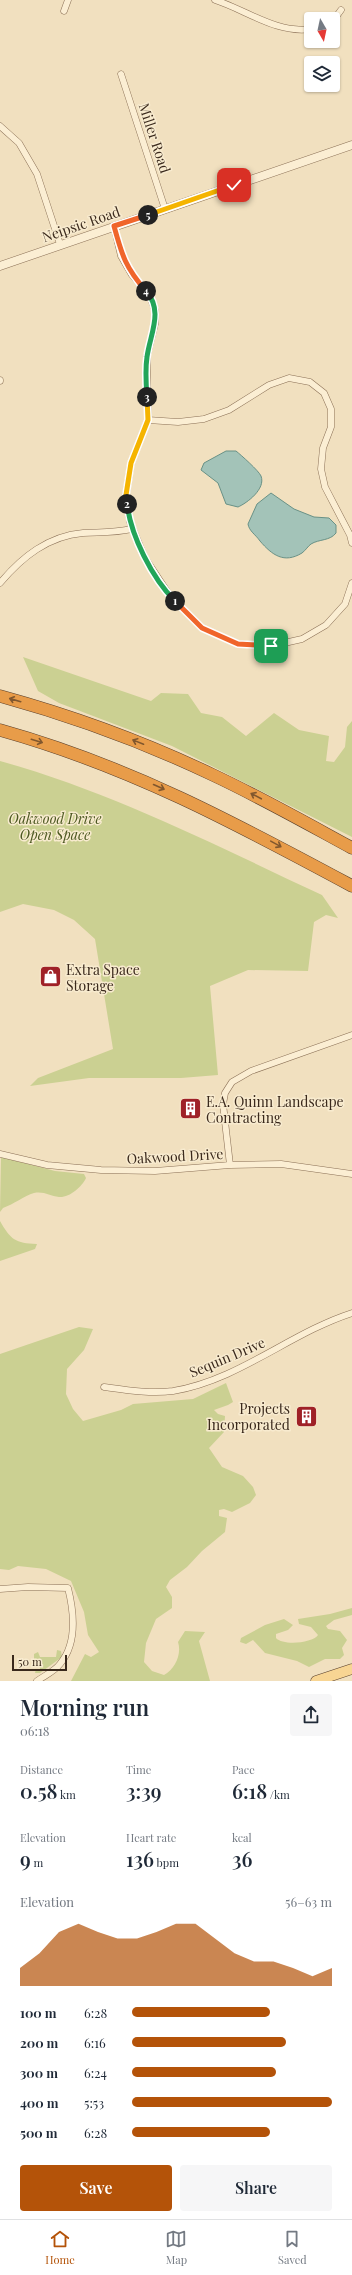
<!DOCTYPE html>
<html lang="en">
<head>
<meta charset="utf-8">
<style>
  :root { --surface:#fff; --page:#f6f6f7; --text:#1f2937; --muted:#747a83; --line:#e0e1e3; --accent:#b45309 }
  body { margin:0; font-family:"Playfair Display",serif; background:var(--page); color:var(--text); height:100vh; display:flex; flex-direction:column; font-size:15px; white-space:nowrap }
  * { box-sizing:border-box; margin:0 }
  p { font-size:13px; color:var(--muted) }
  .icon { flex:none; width:22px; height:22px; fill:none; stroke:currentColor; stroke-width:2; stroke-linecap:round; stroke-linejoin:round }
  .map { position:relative; height:1681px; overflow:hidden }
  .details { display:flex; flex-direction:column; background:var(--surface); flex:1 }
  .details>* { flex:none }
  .needle { width:26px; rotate:171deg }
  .controls { position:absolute; left:304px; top:12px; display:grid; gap:8px }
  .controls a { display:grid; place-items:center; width:36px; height:36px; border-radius:4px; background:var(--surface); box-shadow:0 1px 3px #0004; font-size:20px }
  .scale { position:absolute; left:12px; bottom:10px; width:55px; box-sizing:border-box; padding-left:4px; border:2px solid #3a291c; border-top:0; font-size:11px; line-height:14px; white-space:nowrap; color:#3a291c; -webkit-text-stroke:3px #f8ebcf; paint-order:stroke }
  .pin { position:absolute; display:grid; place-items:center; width:34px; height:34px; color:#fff; margin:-17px; border-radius:8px; box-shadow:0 2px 6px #0006 }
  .km { position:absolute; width:20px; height:20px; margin:-10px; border-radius:50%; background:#222; color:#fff; font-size:11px; line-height:20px; text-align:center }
  .round { display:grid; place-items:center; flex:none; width:42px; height:42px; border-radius:4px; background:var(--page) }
  .overview { display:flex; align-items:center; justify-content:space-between; height:68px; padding:0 20px }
  h1 { font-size:22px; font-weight:600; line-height:30px }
  .metrics { display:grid; grid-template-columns:repeat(3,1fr); gap:6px; height:68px; padding:4px 20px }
  .metrics div { display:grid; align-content:center }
  .metrics b { font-size:20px; font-weight:600 }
  .metrics small { font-size:11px; font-weight:400 }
  .metrics p { font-size:11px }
  .chart { height:112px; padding:8px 20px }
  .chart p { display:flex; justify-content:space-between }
  .chart svg { width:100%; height:72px; margin-top:4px; fill:var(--accent); opacity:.7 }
  .primary-button { display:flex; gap:8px; margin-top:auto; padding:8px 20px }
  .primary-button a { flex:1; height:46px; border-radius:4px; background:var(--accent); color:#fff; font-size:16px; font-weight:600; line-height:46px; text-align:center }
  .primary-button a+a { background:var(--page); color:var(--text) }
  ul { padding:0 20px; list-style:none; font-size:13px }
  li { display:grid; grid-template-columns:64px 48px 1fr; align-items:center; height:30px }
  li i { height:10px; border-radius:5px; background:var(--accent) }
  .menu { display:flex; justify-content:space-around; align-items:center; height:56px; border-top:1px solid var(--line); background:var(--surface); font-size:11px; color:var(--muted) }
  .menu a { display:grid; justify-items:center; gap:2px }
  .menu .current { color:var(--accent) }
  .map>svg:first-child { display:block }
  .green { fill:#cbd092 }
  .water { fill:#a3c3b8; stroke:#699186 }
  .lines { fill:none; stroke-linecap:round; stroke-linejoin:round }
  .minor-casing { stroke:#8b7056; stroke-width:7 }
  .tertiary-casing { stroke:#8b7056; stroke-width:9 }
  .primary-casing { stroke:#583e2b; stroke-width:11 }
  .motorway-casing { stroke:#583e2b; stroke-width:13 }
  .minor { stroke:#fbeed3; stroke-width:6 }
  .tertiary { stroke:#fbeed3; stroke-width:8 }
  .primary { stroke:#f8d593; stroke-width:10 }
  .motorway { stroke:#e89c49; stroke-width:12 }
  .oneway { stroke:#80572e }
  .split-1-casing { stroke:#fff; stroke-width:8 }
  .split-2-casing { stroke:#fff; stroke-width:8 }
  .split-3-casing { stroke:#fff; stroke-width:8 }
  .split-4-casing { stroke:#fff; stroke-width:8 }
  .split-5-casing { stroke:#fff; stroke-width:8 }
  .split-6-casing { stroke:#fff; stroke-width:8 }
  .split-1 { stroke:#f0652b; stroke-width:5 }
  .split-2 { stroke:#22a559; stroke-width:5 }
  .split-3 { stroke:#f5b400; stroke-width:5 }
  .split-4 { stroke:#22a559; stroke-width:5 }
  .split-5 { stroke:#f0652b; stroke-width:5 }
  .split-6 { stroke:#f5b400; stroke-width:5 }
  .labels { text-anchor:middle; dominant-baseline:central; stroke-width:3; stroke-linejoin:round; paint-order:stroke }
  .street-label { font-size:14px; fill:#3a291c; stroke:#f8ebcf }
  .park-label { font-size:14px; font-style:italic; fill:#4c5821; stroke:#f8ebcf }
  .poi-label { font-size:14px; fill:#3a291c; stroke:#f8ebcf; text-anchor:start }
</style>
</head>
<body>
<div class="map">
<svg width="352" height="1681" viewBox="0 0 352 1681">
  <rect width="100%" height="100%" fill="#f1e0bf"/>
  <path class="green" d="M23 657 151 701 161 693 188 694 201 713 222 717 246 736 274 713 299 730 329 736 326 761 334 762 345 747 347 727 352 721V837L172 746 59 703 38 691Z
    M0 761C112 792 217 846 322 895L338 918 326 915 314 922 308 971 248 970 210 986 218 1075 181 1078H89L30 1086 38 1078 113 1049 95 939 74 920 54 910 23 904 0 912Z
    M1 1157 55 1171 84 1174 86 1178C82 1187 69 1198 59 1197 50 1196 44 1191 34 1193 24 1196 14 1204 3 1208L0 1212Z
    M0 1221C11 1240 15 1243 37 1244L35 1249 0 1261Z
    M79 1327 93 1329 84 1350 67 1369 66 1394 73 1409 83 1421 121 1410 133 1404 193 1399 226 1383 233 1402 228 1405 214 1410 218 1414 225 1416 224 1432 209 1448 222 1467 243 1476 253 1487 256 1495 250 1503 232 1512 224 1509 219 1510V1516L227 1518 225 1532 202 1551 187 1567 170 1580 166 1587 172 1597V1608L156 1619 146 1643 144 1662 152 1671 164 1675C175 1669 182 1654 178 1642L185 1631 205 1632 199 1641 210 1681H71L85 1654 91 1657 99 1652 88 1635 84 1612 71 1581 46 1569 18 1566 9 1570 0 1569V1354Z
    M352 1608V1615L334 1620 326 1626 328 1629 340 1631 347 1640 342 1648 344 1655 340 1659H325L309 1667 297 1661 265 1653 253 1640 246 1644 240 1642 241 1638 265 1625 284 1619 293 1625 288 1630 276 1634V1638C283 1646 313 1643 318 1635L311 1627 299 1624 298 1619 330 1614Z
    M57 1650 61 1651 62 1657 40 1673H35L36 1669H40L39 1660 34 1659V1654L38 1652 40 1657H56Z"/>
  <path class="water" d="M226 451H236C241 455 259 471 261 476 266 489 247 503 238 507L226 504 218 483 201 470 204 463Z
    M271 493 294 509 314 517 329 518 336 525V533C330 541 319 539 311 544 308 546 306 550 302 553 284 564 272 555 260 541 256 535 249 531 248 524L257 504Z"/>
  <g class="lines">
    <defs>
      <path id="minor" d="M215 0C246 10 277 34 311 29
        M64 11 68 0
        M333 21 341 10
        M121 74 165 209
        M0 126 19 143 37 174 60 244
        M114 226 121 256 132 275 149 294 155 310V324L147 356 148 420 131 463 126 495 130 522 145 558 170 596 202 628 238 644 271 646 302 639 326 625 345 604 352 583
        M0 380V381
        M148 420 178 422 204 419 229 410 269 385 289 378 310 382 324 393 331 409V427L323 448 321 469 325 487 350 535 352 543
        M0 583C22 557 48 536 83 533 102 532 113 533 132 529
        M0 1154 47 1165 101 1170 155 1171 230 1165 281 1164 352 1174
        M230 1165 223 1104 225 1093 232 1082 251 1071 352 1035
        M104 1387C126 1390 151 1394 173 1391 239 1380 290 1333 352 1313
        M0 1589 28 1587 68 1588C74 1612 77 1644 60 1664 55 1671 44 1676 37 1681"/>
      <path id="tertiary" d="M0 266 352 145"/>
      <path id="primary" d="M316 1681 352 1669"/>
      <path id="motorway" d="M0 696C73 716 144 742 213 775 260 797 306 823 352 848
        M0 730C129 766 235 823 352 886"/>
    </defs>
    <use href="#minor" class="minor-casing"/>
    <use href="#tertiary" class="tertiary-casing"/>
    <use href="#primary" class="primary-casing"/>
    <use href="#motorway" class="motorway-casing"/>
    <use href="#minor" class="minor"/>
    <use href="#tertiary" class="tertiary"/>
    <use href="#primary" class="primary"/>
    <use href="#motorway" class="motorway"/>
  </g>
  <defs><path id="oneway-shaft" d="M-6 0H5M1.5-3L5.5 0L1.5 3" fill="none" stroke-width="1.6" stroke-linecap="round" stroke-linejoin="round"/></defs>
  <g class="oneway">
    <use href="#oneway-shaft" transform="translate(15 700) rotate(-164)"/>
    <use href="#oneway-shaft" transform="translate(37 741) rotate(17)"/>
    <use href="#oneway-shaft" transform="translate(138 742) rotate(-158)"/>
    <use href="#oneway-shaft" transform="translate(159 787) rotate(24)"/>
    <use href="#oneway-shaft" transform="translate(256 796) rotate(-152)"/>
    <use href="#oneway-shaft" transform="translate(276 844) rotate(29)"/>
  </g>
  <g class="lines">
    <defs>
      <path id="split-1" d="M175 601 202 628 238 644 271 646"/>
      <path id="split-2" d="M127 504C131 536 152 578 175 601"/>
      <path id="split-3" d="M127 504 126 495 131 463 148 420 147 397"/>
      <path id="split-4" d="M146 291C164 311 150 334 147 357 145 370 146 384 147 397"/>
      <path id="split-5" d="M146 291C125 267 122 255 114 226L148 215"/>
      <path id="split-6" d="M148 215 234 185"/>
    </defs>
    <use href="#split-1" class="split-1-casing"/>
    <use href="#split-2" class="split-2-casing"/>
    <use href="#split-3" class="split-3-casing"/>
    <use href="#split-4" class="split-4-casing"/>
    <use href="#split-5" class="split-5-casing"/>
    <use href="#split-6" class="split-6-casing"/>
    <use href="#split-1" class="split-1"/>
    <use href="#split-2" class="split-2"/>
    <use href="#split-3" class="split-3"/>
    <use href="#split-4" class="split-4"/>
    <use href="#split-5" class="split-5"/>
    <use href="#split-6" class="split-6"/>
  </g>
  <defs>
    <symbol id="shop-square" viewBox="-11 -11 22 22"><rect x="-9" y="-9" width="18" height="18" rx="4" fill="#9f2127" stroke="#f8ebcf"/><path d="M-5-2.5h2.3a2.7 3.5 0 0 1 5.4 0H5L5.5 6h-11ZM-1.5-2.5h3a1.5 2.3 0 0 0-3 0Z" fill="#fff"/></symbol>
    <symbol id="building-square" viewBox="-11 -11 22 22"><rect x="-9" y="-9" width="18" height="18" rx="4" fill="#9f2127" stroke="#f8ebcf"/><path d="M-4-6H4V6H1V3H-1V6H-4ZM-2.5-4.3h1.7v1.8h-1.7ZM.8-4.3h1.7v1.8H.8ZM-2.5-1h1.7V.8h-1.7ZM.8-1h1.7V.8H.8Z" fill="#fff"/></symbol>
  </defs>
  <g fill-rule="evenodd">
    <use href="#shop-square" x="38" y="964" width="25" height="25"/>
    <use href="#building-square" x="178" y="1096" width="25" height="25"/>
    <use href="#building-square" x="294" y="1404" width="25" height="25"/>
  </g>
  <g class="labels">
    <g class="street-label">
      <text transform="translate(155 138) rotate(72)">Miller Road</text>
      <text transform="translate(81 224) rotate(-19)">Neipsic Road</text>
      <text transform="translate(175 1156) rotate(-3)">Oakwood Drive</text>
      <text transform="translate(227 1357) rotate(-23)">Sequin Drive</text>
    </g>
    <g class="park-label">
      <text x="55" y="818">Oakwood Drive<tspan x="55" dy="16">Open Space</tspan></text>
    </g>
    <g class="poi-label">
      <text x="66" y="969">Extra Space<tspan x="66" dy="16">Storage</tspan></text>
      <text x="206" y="1101">E.A. Quinn Landscape<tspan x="206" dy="16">Contracting</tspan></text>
      <text x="290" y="1408" text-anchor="end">Projects<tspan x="290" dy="16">Incorporated</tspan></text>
    </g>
  </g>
</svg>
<div class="controls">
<a><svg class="needle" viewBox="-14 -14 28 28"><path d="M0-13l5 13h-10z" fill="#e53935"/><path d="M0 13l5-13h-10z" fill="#747a83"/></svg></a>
<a><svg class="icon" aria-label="layers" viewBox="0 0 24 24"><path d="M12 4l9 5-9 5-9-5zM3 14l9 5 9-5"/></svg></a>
</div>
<div class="scale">50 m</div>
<div class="pin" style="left:271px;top:646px;background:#1e9e55"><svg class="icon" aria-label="arrive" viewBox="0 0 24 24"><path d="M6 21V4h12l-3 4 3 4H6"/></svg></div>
<div class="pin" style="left:234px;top:185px;background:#d93025"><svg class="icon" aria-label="check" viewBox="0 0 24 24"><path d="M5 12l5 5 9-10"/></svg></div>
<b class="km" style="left:175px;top:601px">1</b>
<b class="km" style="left:127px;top:504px">2</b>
<b class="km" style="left:147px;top:397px">3</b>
<b class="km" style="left:146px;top:291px">4</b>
<b class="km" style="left:148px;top:215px">5</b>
</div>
<section class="details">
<div class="overview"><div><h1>Morning run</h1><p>06:18</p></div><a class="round"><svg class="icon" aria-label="share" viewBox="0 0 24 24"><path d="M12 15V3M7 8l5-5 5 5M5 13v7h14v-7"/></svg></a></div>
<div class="metrics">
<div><p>Distance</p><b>0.58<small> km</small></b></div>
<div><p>Time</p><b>3:39</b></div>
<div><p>Pace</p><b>6:18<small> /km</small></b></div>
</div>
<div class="metrics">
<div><p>Elevation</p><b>9<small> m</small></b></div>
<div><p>Heart rate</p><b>136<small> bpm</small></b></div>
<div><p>kcal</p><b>36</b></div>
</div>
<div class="chart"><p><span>Elevation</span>56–63 m</p>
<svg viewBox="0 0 160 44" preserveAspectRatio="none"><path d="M0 44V33L10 24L20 11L30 6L40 11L50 15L60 15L70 11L80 6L90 6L100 15L110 24L120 29L130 29L140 33L150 38L160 33V44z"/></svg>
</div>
<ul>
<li><b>100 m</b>6:28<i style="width:69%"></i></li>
<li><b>200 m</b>6:16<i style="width:77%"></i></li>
<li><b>300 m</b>6:24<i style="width:72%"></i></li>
<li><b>400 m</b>5:53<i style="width:100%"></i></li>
<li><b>500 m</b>6:28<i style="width:69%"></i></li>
</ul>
<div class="primary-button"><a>Save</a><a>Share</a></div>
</section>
<nav class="menu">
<a class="current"><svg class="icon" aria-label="home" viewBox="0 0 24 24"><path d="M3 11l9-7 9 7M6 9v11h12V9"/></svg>Home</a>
<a><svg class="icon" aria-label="map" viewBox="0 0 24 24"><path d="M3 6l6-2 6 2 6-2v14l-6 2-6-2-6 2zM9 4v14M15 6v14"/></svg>Map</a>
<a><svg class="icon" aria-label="saved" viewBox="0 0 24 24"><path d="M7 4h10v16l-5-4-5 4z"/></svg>Saved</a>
</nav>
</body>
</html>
